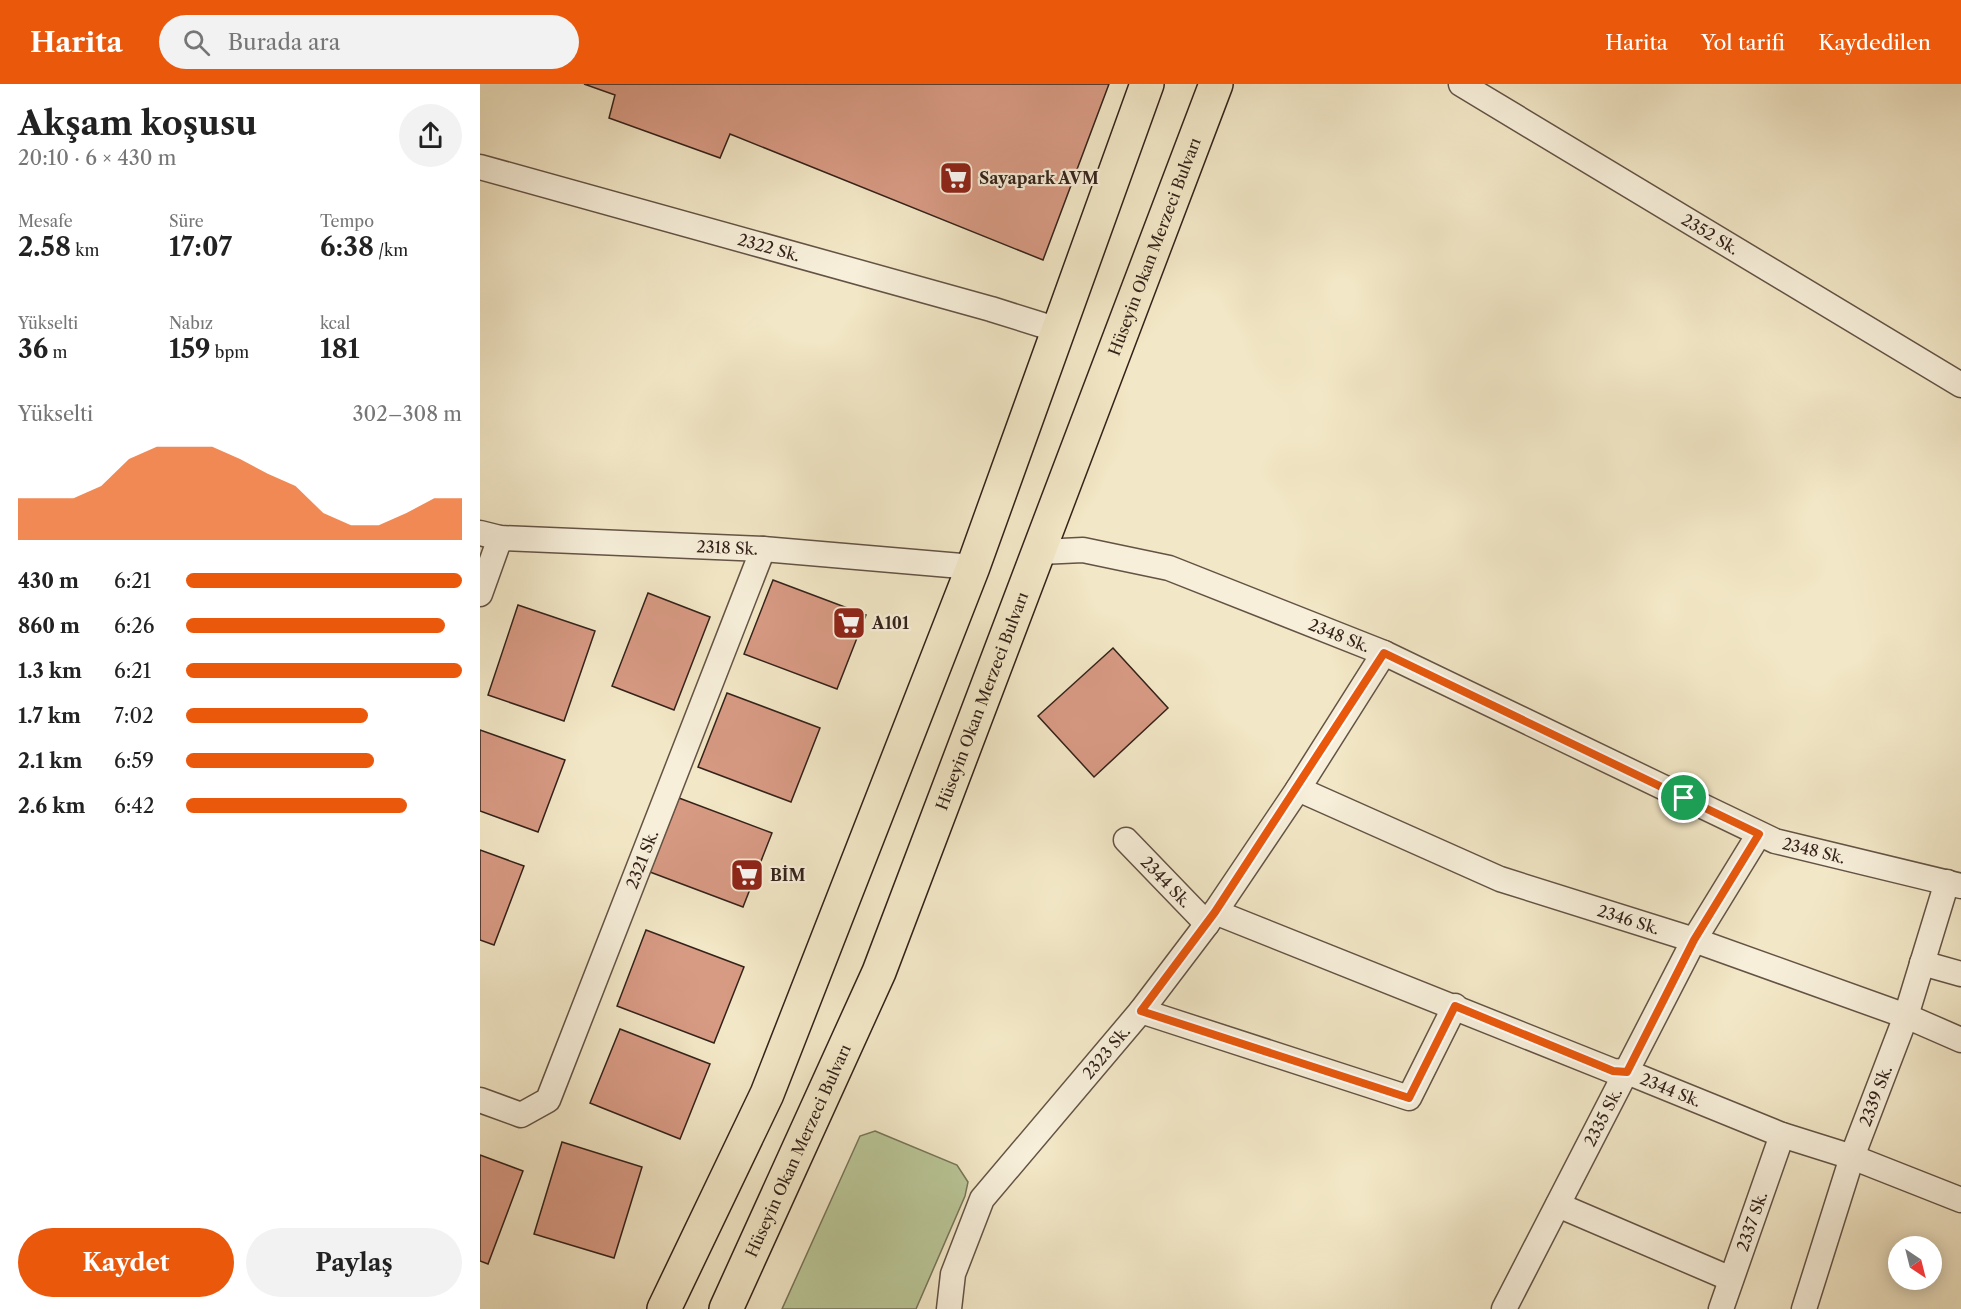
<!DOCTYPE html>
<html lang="tr">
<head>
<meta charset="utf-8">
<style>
  :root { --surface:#fff; --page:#f2f2f2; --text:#222; --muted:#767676; --accent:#ea580c }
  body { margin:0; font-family:"Libre Caslon Text",serif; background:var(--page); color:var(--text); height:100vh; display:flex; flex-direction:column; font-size:22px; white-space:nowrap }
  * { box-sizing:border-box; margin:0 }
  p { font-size:20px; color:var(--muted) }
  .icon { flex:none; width:33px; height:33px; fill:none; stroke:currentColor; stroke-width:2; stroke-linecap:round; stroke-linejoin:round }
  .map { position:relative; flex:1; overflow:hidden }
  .details { display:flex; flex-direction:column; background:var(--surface); width:480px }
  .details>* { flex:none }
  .needle { width:39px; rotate:145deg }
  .controls { position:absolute; left:1408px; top:1152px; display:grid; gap:12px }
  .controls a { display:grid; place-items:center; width:54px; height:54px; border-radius:50%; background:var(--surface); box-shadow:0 3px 15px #0003; font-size:30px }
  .pin { position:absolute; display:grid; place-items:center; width:51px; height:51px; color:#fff; margin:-26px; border:3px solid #fff; border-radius:50%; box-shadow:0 2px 6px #0007 }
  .round { display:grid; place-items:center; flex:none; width:63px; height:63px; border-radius:32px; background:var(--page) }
  .summary { display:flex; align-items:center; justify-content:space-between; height:102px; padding:0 18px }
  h1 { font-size:33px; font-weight:700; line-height:45px }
  .figures { display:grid; grid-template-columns:repeat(3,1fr); gap:9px; height:102px; padding:6px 18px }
  .figures div { display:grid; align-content:center }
  .figures b { font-size:26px; font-weight:700 }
  .figures small { font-size:16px; font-weight:400 }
  .figures p { font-size:16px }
  .chart { height:168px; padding:12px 18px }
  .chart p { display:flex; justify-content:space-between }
  .chart svg { width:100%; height:108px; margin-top:6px; fill:var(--accent); opacity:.7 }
  .cta { display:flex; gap:12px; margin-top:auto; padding:12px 18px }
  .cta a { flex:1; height:69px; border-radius:36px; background:var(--accent); color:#fff; font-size:24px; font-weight:700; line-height:69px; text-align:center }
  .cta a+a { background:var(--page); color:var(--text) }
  ul { padding:0 18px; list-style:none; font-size:20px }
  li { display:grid; grid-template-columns:96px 72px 1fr; align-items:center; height:45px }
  li i { height:15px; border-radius:8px; background:var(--accent) }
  header { display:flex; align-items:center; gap:36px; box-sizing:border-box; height:84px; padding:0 30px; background:var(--accent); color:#fff }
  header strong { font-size:28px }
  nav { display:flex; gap:33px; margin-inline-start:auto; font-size:21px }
  .search { width:420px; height:54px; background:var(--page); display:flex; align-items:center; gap:15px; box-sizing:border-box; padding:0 21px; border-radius:33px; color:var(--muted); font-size:22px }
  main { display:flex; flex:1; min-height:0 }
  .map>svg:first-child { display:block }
  .green { fill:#b9c596; stroke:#767458; stroke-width:1.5 }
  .building { fill:#d79a83; stroke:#34221a; stroke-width:1.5 }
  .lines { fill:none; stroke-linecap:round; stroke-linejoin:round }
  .street-casing { stroke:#645345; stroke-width:27 }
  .primary-casing { stroke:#34221a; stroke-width:36 }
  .street { stroke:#f7efda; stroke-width:24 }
  .primary { stroke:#f2e7c6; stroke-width:33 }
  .route-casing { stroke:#fff; stroke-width:12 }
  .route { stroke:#ea580c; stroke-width:8 }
  .labels { text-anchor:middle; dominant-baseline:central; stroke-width:4.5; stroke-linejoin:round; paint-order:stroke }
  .poi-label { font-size:16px; font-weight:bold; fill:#34221a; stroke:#f7efda; text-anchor:start }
  .street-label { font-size:16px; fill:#34221a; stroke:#f7efda }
</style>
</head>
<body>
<header>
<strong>Harita</strong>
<div class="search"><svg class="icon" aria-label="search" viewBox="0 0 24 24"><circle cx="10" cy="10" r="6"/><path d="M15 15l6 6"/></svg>Burada ara</div>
<nav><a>Harita</a><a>Yol tarifi</a><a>Kaydedilen</a></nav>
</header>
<main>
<section class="details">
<div class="summary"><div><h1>Akşam koşusu</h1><p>20:10 · 6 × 430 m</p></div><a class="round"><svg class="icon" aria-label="share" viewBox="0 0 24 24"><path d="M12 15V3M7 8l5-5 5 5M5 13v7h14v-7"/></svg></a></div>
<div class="figures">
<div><p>Mesafe</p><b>2.58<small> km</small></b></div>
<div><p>Süre</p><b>17:07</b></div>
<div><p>Tempo</p><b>6:38<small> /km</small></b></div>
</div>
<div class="figures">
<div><p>Yükselti</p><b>36<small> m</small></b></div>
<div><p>Nabız</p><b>159<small> bpm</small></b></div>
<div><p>kcal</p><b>181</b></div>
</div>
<div class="chart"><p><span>Yükselti</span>302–308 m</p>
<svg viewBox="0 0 160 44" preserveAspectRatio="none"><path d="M0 44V27L10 27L20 27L30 22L40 11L50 6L60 6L70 6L80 11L90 17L100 22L110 33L120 38L130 38L140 33L150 27L160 27V44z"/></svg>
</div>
<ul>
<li><b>430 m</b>6:21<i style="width:100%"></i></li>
<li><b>860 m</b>6:26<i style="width:94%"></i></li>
<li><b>1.3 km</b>6:21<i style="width:100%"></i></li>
<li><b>1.7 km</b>7:02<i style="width:66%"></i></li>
<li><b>2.1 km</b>6:59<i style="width:68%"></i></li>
<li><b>2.6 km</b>6:42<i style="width:80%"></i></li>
</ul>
<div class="cta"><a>Kaydet</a><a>Paylaş</a></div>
</section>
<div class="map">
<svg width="1481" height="1225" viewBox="0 0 1481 1225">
  <rect width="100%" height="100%" fill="#f2e7c6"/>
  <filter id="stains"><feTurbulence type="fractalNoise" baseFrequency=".00333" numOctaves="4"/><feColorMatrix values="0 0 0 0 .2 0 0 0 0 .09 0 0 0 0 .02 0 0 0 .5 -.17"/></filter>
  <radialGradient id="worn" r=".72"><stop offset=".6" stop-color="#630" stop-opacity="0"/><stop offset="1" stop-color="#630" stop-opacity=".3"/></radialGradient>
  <path class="green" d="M395 1047 477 1081 488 1098 485 1112 436 1225H302L380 1052Z"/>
  <path class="building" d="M104 0H629L563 176 250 50 240 74 129 34 135 11Z
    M293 496 386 531 357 605 264 570Z
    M168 509 230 533 194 626 132 602Z
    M38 521 115 547 84 637 8 611Z
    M633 564 688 624 614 693 558 632Z
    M247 609 340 644 311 718 218 683Z
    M0 646 85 676 58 748 0 727Z
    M199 714 292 749 263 823 170 788Z
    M0 766 44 782 14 861 0 856Z
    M166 846 264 883 234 959 137 922Z
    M140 945 230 980 200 1055 110 1019Z
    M82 1058 162 1083 134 1174 54 1150Z
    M0 1071 43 1087 8 1180 0 1177Z"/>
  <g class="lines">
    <defs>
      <g id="street">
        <path id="s1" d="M981 0 1481 301"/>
        <path id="s2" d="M0 83 511 225 578 246"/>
        <path id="s3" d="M0 449 20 454 283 465 493 483"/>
        <path id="s4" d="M560 468 603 466 689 484 904 569 1295 757 1481 802"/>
        <path d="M0 510 20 454"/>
        <path id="s5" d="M818 705 1020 795 1214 856 1426 932 1481 956"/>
        <path id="s6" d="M646 756 727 840"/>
        <path id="s7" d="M735 828 1133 987 1147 988 1302 1051 1372 1073 1481 1116"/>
        <path d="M1442 879 1481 890"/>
        <path d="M661 927 929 1014 975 922"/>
        <path id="s8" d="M0 1016 41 1031 68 1016 283 465"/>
        <path d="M1078 1121 1251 1195"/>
        <path id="s9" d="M469 1225 473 1190 502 1115 661 927 727 840 818 705 904 569"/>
        <path id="s10" d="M1024 1225 1214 856 1279 750"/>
        <path id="s11" d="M1241 1225 1302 1051"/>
        <path id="s12" d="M1324 1225 1372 1073 1426 932 1467 798"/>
      </g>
      <g id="primary">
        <path d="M184 1225 287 1010 493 483 667 0"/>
        <path id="s13" d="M246 1225 399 888 736 0"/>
      </g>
    </defs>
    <use href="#street" class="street-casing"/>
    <use href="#primary" class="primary-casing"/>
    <use href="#street" class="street"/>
    <use href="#primary" class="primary"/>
  </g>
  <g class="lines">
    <defs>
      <path id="route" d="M904 569 1279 750 1214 856 1147 988 1133 987 975 922 929 1014 661 927 735 828Z"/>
    </defs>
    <use href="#route" class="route-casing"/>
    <use href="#route" class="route"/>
  </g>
  <defs>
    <symbol id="supermarket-square" viewBox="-11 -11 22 22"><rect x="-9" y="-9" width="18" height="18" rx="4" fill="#8f2418" stroke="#f7efda"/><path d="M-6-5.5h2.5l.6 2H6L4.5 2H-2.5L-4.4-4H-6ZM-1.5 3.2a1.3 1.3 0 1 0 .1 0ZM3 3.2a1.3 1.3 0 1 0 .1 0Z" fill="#fff"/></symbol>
  </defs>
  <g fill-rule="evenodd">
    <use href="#supermarket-square" x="457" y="75" width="38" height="38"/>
    <use href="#supermarket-square" x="350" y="520" width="38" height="38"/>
    <use href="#supermarket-square" x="248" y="772" width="38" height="38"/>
  </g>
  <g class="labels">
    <g class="poi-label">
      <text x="499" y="94">Sayapark AVM</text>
      <text x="392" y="539">A101</text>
      <text x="290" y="791">BİM</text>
    </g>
    <g class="street-label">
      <text stroke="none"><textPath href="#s1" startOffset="291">2352 Sk.</textPath></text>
      <text stroke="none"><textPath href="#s13" startOffset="1146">Hüseyin Okan Merzeci Bulvarı</textPath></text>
      <text stroke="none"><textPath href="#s2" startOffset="300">2322 Sk.</textPath></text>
      <text stroke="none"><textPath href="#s3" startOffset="248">2318 Sk.</textPath></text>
      <text stroke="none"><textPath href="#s4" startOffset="314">2348 Sk.</textPath></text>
      <text stroke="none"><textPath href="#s13" startOffset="660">Hüseyin Okan Merzeci Bulvarı</textPath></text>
      <text stroke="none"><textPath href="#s4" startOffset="836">2348 Sk.</textPath></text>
      <text stroke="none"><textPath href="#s8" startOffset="333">2321 Sk.</textPath></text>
      <text stroke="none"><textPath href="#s6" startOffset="58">2344 Sk.</textPath></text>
      <text stroke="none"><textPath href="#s5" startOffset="356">2346 Sk.</textPath></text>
      <text stroke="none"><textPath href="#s9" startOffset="308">2323 Sk.</textPath></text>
      <text stroke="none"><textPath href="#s7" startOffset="490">2344 Sk.</textPath></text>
      <text stroke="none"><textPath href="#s12" startOffset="225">2339 Sk.</textPath></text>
      <text stroke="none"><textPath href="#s10" startOffset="216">2335 Sk.</textPath></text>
      <text stroke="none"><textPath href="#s13" startOffset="174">Hüseyin Okan Merzeci Bulvarı</textPath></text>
      <text stroke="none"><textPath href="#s11" startOffset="93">2337 Sk.</textPath></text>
    </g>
  </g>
  <rect width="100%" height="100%" filter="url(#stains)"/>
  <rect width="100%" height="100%" fill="url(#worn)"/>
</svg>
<div class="controls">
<a><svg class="needle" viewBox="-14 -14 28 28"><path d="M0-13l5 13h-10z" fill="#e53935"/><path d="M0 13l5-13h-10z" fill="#767676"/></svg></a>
</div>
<div class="pin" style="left:1204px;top:714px;background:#1e9e55"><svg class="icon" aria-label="arrive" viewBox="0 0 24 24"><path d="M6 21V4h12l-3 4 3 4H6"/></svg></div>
</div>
</main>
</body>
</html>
